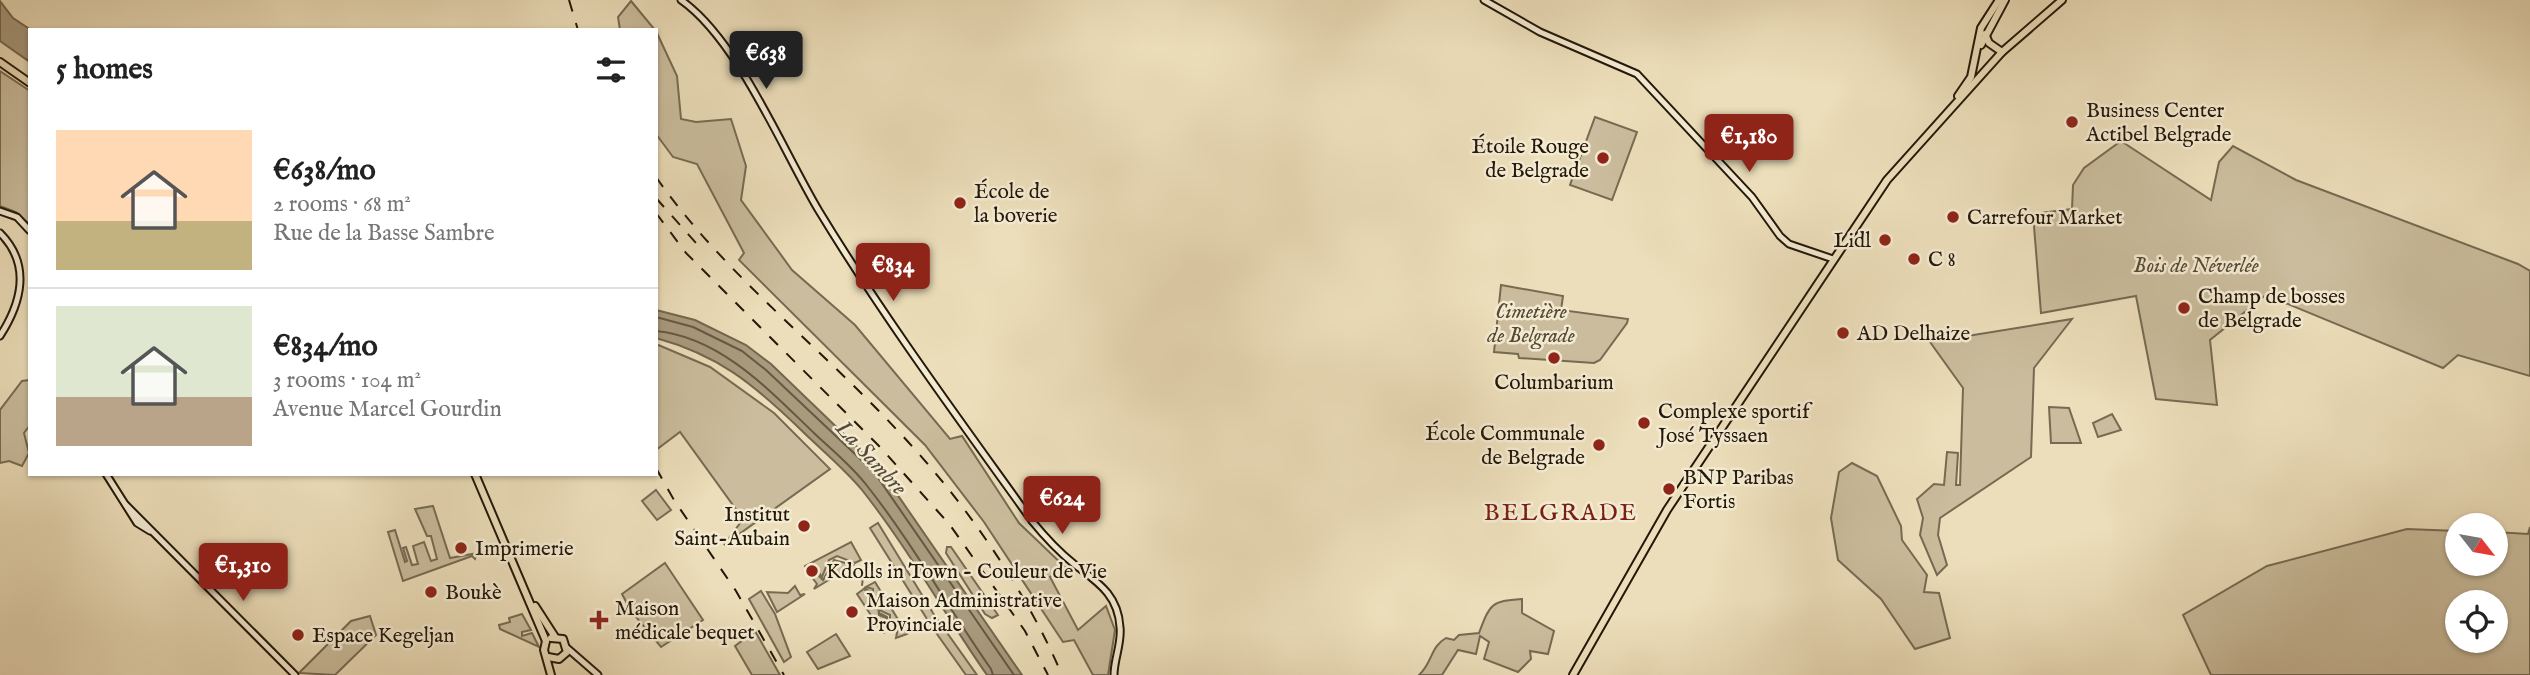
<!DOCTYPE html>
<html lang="en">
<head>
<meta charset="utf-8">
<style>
  :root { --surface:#fff; --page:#f2f2f2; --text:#222; --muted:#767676; --line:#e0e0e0; --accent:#8f2418 }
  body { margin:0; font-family:"IM FELL English",serif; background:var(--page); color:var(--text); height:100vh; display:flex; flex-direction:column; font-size:26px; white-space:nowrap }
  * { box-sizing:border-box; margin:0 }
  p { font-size:23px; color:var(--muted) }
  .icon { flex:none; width:38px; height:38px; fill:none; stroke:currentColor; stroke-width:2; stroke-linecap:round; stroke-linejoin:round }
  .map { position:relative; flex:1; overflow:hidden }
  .side { position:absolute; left:28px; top:28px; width:630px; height:448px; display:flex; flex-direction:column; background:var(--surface); border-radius:0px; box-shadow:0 2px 5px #0004 }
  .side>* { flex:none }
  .needle { width:46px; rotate:121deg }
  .tools { position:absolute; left:2445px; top:513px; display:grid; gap:14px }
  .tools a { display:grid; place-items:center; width:63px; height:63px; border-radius:50%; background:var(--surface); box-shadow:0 2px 5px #0004; font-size:35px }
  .price { position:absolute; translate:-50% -60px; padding:0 16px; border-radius:7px; background:var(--accent); color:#fff; font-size:23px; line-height:46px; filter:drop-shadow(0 2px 4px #0008) }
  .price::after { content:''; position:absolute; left:50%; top:42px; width:21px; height:16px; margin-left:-10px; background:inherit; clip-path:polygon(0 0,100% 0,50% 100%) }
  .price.current { background:#222; color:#fff }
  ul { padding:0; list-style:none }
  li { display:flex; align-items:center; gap:21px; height:175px; padding:0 28px }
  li+li { border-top:2px solid var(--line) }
  li span { display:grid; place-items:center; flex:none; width:196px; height:140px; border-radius:0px; color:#555 }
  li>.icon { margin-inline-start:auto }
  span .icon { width:84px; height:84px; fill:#fffc; stroke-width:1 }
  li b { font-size:30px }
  h2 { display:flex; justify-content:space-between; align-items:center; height:84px; padding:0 28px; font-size:30px }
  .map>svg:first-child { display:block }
</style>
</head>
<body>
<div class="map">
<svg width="2530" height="675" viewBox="0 0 2530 675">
  <rect width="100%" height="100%" fill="#ecdeba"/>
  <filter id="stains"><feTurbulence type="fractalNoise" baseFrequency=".00286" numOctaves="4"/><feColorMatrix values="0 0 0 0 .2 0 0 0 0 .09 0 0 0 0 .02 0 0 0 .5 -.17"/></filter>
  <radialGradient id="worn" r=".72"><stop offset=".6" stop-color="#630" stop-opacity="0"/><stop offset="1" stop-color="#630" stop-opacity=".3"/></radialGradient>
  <g fill="#cabc9c" stroke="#766a52" stroke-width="2" fill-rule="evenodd">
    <polygon points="631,1 655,30 620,30 618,17"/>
    <polygon points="656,31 677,76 681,119 696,122 731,119 746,166 741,200 792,270 855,325 950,439 962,436 1019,523 1066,568 1050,577 1078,630 1106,606 1115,630 1108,675 1093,675 1074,640 1063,642 984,522 925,445 739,260 744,253 697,164 673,157 656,134"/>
    <polygon points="0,71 30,91 30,225 16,212 0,206"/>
    <polygon points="1595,117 1637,132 1612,200 1570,185"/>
    <polygon points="2121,141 2211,200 2219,162 2233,146 2296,180 2518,264 2530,271 2530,376 2458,355 2443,368 2266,295 2210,340 2217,405 2156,399 2136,296 2041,313 2033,214 2072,209 2073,185 2084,168"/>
    <polygon points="1501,285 1563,296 1561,310 1628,319 1627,323 1600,360 1594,363 1519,358 1518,354 1494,352"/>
    <polygon points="2072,319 2034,368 2031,457 1940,518 1938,535 1947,565 1937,575 1920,535 1923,518 1917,499 1934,484 1944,485 1947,452 1958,453 1956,485 1960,485 1963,388 1930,342"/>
    <polygon points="656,344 710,367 774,413 830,469 724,545 743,519 680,432 656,450"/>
    <polygon points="30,380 30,425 24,433 29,453 22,466 9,461 0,463 0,410 22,381"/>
    <polygon points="2049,407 2069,408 2081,443 2051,443"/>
    <polygon points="2112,414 2121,430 2098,437 2093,423"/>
    <polygon points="1852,463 1877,476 1901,526 1902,540 1927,575 1924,592 1939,593 1950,638 1915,649 1881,599 1838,560 1831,518 1839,472"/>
    <polygon points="656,490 671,510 657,520 642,501"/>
    <polygon points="433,506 450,558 477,553 475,559 472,556 403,581 388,532 395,530 405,562 407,561 403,548 406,547 412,565 418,564 413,546 424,542 431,561 437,559 431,536 427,536 415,509"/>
    <polygon points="878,523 933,613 977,675 966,675 932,627 870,528"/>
    <path d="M 2530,527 L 2530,675 L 2211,675 L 2183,615 L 2267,566 L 2407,529 L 2457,531 L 2457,564 L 2496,564 L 2496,532 L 2528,534 ZM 2496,602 L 2496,640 L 2457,640 L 2457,602 Z"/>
    <polygon points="851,542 861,560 855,563 837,556 829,560 822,577 817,570 811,575 805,566"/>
    <polygon points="947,547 951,547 998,615 992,618 985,614 946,553"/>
    <polygon points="834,560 853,565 814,589 817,584 811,576 817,574 823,580"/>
    <polygon points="665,563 703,620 661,647 631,611 622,594"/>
    <polygon points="875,582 907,634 896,638 898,627 890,623 890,615 881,611 882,603 873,598 873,589 866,587"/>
    <polygon points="795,586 800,595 805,594 777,612 767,592 788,593"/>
    <polygon points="865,588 870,592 871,602 878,605 879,615 887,618 880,629 857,594"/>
    <polygon points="761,591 775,614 791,657 784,662 749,599"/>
    <path d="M 1522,599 L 1522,613 L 1554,631 L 1548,654 L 1530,651 L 1531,659 L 1518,672 L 1484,659 L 1489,642 L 1480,636 L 1476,654 L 1458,650 L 1442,675 L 1419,675 C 1433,662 1430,647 1446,638 L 1454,640 L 1459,635 L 1479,633 C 1490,604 1491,601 1522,599 Z"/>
    <polygon points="522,614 531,630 522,632 522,636 532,633 539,647 500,629 499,625 510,622 509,618"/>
    <polygon points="370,616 376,635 335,675 299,673 351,621"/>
    <polygon points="755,631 780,675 781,675 752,675 735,646"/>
    <polygon points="836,634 850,656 818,669 807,652"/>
  </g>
  <g fill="#a89a7d" stroke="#73664e" stroke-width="2">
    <polygon points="0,1 13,18 31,30 30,62 0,41"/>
    <path d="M 656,310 L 695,320 L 746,345 L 771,364 L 879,468 L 1022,675 L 987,675 C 945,615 908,548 862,490 C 843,467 819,448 798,427 C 752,383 718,355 656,338 Z"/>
  </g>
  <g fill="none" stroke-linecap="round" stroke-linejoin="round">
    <g stroke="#665842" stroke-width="2">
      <polyline points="656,317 693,327 742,351 766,370 874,472 1014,675"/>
      <path d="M 656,331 C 721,337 771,392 815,434 C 833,451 853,467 868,487 C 913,544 949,609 991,669 L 993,675"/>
    </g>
    <g stroke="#73664e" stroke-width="2">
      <polyline points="858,577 863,578 862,585"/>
      <polyline points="865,590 871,591 872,601 879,604 879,613 887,617 884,633"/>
    </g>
    <defs>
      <g id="secondary">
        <path d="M 681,0 C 738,40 782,149 819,211 C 884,318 959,419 1032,521 C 1045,537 1058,551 1074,564 C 1097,582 1118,594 1120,627 C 1122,643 1114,659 1114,675"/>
        <polyline points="1484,0 1540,32 1637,74 1752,197 1780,236 1789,244 1833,259"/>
        <polyline points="0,211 17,217 30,231"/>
        <path d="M 0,233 C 31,264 22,302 0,336"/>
        <polyline points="106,474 137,523 150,531"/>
        <polyline points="126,505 295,675"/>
        <polyline points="567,648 598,675"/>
      </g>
      <g id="primary">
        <polyline points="1985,34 1989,43 2002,52"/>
        <polyline points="1981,45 2005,0"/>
        <polyline points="0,62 30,83"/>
        <polyline points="1958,96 1971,77 1981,28 1999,0"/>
        <polyline points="475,474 546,641"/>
        <polyline points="535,606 555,637"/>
        <polyline points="546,641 544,650 551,675"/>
        <polyline points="548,657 559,659 567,652 563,639 551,638"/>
        <polyline points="1573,675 1667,510 1887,180 2002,52 2062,0"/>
      </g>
    </defs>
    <use href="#secondary" stroke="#231708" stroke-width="9"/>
    <use href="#primary" stroke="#231708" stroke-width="10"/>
    <use href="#secondary" stroke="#f3ead2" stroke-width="5"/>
    <use href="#primary" stroke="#ecdeba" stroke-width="6"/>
    <g stroke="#231708" stroke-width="2" stroke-dasharray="12 12" stroke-linecap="butt">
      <polyline points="569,0 578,30"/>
      <path d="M 656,177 C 723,273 818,345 897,430 C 962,498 1025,588 1062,675"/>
      <polyline points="656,198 696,243"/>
      <polyline points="656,213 686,253 880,447 950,525 1025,631 1048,675"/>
      <polyline points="656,240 656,267"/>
      <polyline points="656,468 674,500 736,591 784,675"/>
    </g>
  </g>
  <g fill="#8f2418" stroke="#f3ead2" stroke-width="2.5">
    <circle cx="2072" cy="122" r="7"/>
    <circle cx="1603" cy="158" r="7"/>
    <circle cx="960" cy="203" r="7"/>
    <circle cx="1953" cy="217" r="7"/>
    <circle cx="1885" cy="240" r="7"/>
    <circle cx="1914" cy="259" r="7"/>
    <circle cx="2184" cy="308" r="7"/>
    <circle cx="1843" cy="333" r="7"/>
    <circle cx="1554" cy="358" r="7"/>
    <circle cx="1644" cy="423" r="7"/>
    <circle cx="1599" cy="445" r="7"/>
    <circle cx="1669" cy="489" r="7"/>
    <circle cx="804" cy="526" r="7"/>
    <circle cx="461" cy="548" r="7"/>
    <circle cx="812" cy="571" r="7"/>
    <circle cx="431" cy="592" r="7"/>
    <circle cx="852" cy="612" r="7"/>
    <path d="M595.5 609.5h7v7h7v7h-7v7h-7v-7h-7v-7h7z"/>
    <circle cx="298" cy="635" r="7"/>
  </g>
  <g text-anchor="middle" stroke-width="5" stroke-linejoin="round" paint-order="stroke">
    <g font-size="21" fill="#231708" stroke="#f3ead2" text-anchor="start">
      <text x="2086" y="117">Business Center<tspan x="2086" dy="24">Actibel Belgrade</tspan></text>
      <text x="1589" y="153" text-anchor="end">Étoile Rouge<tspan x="1589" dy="24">de Belgrade</tspan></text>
      <text x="974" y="198">École de<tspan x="974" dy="24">la boverie</tspan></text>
      <text x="1967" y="224">Carrefour Market</text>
      <text x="1871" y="247" text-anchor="end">Lidl</text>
      <text x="1928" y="266">C 8</text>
      <text x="2198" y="303">Champ de bosses<tspan x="2198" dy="24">de Belgrade</tspan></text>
      <text x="1857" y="340">AD Delhaize</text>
      <text x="1554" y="389" text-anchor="middle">Columbarium</text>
      <text x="1658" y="418">Complexe sportif<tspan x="1658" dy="24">José Tyssaen</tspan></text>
      <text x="1585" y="440" text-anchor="end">École Communale<tspan x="1585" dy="24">de Belgrade</tspan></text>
      <text x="1683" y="484">BNP Paribas<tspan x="1683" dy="24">Fortis</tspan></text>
      <text x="790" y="521" text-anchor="end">Institut<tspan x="790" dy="24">Saint-Aubain</tspan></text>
      <text x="475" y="555">Imprimerie</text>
      <text x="826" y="578">Kdolls in Town - Couleur de Vie</text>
      <text x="445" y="599">Boukè</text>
      <text x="866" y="607">Maison Administrative<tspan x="866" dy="24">Provinciale</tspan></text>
      <text x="615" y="615">Maison<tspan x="615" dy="24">médicale bequet</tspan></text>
      <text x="312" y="642">Espace Kegeljan</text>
    </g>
    <g font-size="21" font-style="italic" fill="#554934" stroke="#f3ead2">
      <text x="2196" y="272">Bois de Néverlée</text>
      <text x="1531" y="318">Cimetière<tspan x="1531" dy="24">de Belgrade</tspan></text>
    </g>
    <g font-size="23" font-style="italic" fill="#584b37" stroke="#f3ead2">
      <text transform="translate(872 457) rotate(47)" y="8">La Sambre</text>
    </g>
    <g font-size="24" letter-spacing="2" fill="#7a1f14" stroke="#f3ead2">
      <text x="1561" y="520">BELGRADE</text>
    </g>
  </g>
  <rect width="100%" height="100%" filter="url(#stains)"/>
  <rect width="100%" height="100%" fill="url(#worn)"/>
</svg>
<div class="tools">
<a><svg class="needle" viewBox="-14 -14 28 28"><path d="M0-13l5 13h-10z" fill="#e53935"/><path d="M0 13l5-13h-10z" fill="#767676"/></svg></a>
<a><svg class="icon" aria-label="locate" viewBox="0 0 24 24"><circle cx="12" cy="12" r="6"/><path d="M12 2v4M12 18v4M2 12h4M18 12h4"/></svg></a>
</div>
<b class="price current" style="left:766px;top:91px">€638</b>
<b class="price" style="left:1749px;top:174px">€1,180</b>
<b class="price" style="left:893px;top:303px">€834</b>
<b class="price" style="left:1062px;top:536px">€624</b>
<b class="price" style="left:243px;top:603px">€1,310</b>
<section class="side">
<h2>5 homes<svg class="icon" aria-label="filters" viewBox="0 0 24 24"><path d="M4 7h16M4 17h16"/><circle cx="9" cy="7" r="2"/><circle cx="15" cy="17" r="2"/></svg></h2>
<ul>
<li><span style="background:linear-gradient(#ffd9b3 65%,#c2b280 0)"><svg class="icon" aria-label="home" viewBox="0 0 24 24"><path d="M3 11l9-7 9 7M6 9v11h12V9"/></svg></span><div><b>€638/mo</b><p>2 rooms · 68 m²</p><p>Rue de la Basse Sambre</p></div></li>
<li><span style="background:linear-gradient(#dfe7d0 65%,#b9a48a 0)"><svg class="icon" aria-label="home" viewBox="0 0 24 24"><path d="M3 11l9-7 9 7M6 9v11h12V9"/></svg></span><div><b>€834/mo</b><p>3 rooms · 104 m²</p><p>Avenue Marcel Gourdin</p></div></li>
</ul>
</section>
</div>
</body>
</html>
